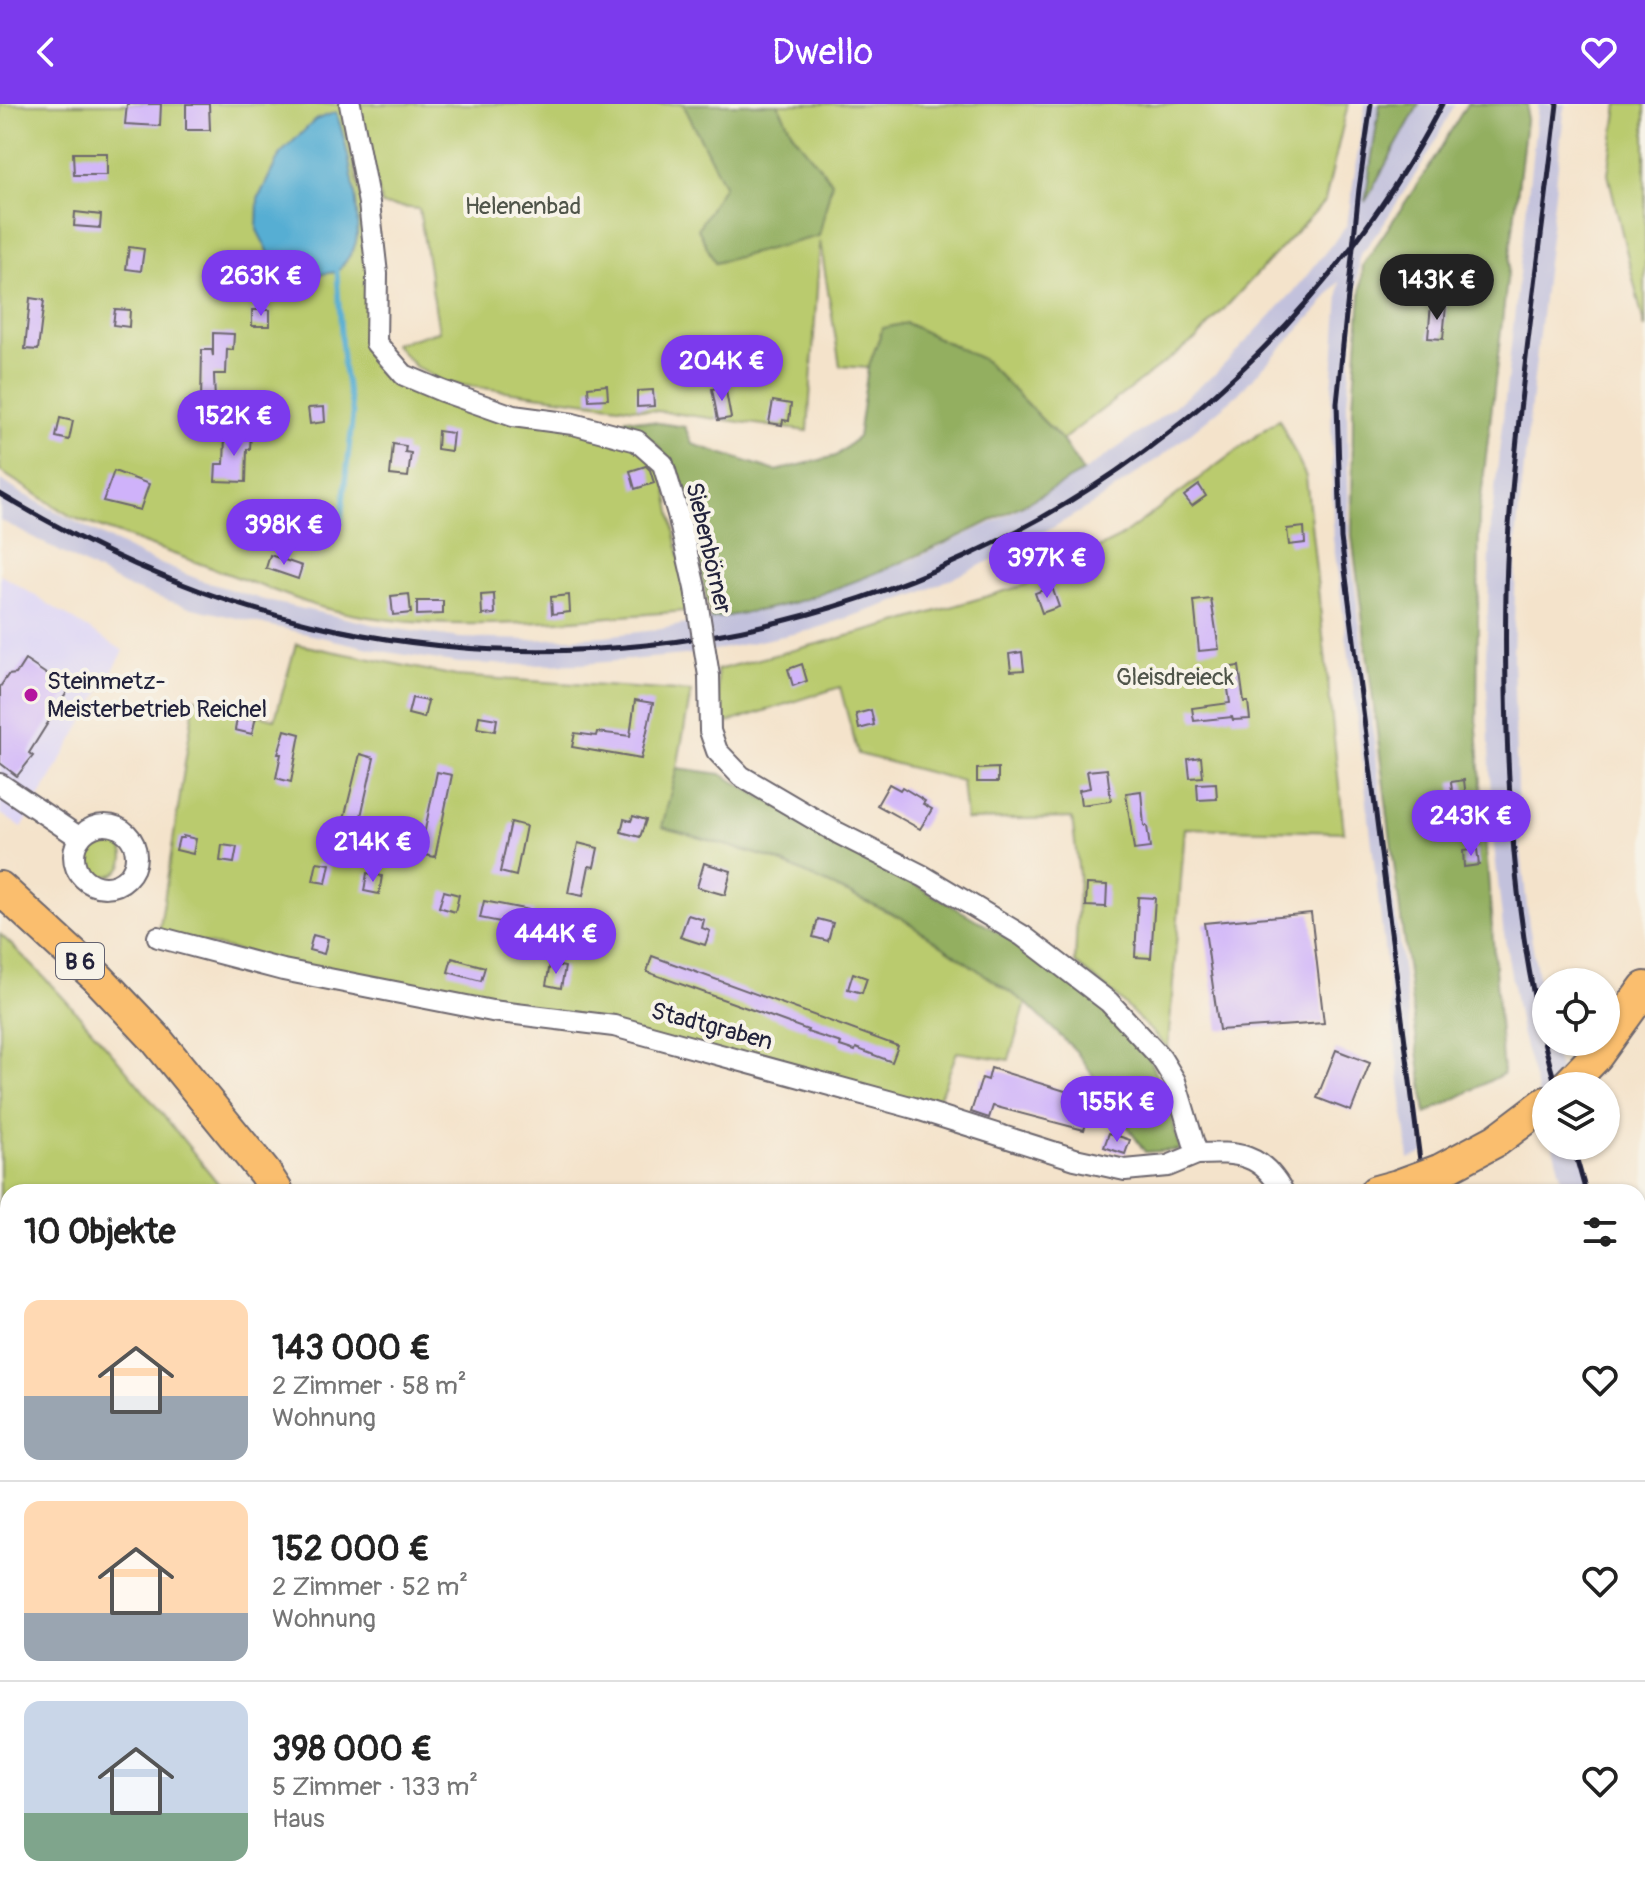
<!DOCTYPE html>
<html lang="de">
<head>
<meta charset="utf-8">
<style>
  :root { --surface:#fff; --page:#f2f2f2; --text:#222; --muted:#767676; --line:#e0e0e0; --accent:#7c3aed }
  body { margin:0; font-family:Pangolin,sans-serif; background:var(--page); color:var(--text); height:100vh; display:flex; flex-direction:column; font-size:30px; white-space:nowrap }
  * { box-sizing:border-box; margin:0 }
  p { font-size:26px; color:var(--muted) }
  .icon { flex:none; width:44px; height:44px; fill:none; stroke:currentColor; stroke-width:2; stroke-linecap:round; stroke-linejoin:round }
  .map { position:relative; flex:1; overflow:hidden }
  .details { position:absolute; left:0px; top:1080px; width:1646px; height:712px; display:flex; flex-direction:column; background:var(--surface); border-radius:24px 24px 0 0; box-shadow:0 2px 6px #0004 }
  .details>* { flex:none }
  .tools { position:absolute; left:1532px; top:864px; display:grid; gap:16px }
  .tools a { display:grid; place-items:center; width:88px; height:88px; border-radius:50%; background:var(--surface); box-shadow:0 2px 6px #0004; font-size:40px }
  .price { position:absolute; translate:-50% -68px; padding:0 18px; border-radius:28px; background:var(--accent); color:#fff; font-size:26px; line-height:52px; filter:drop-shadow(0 2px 4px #0008) }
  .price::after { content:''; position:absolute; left:50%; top:48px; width:24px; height:18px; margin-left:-12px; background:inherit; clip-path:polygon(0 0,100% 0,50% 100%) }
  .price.selected { background:#222; color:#fff }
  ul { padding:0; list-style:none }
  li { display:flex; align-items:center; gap:24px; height:200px; padding:0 24px }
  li+li { border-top:2px solid var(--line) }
  li span { display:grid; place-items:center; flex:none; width:224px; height:160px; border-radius:16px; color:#555 }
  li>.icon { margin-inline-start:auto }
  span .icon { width:96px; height:96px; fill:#fffc; stroke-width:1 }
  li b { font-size:34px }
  h2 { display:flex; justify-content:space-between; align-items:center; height:96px; padding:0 24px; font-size:34px }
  header { display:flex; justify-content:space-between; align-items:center; height:104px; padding:0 24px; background:var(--accent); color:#fff; font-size:36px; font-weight:600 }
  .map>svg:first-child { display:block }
</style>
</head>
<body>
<header><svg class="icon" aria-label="back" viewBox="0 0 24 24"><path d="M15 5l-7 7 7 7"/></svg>Dwello<svg class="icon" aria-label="heart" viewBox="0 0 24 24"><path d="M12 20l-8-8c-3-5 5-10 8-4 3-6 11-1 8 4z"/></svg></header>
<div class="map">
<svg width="1645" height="1792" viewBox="0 0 1645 1792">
  <rect width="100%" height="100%" fill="#f7f3e8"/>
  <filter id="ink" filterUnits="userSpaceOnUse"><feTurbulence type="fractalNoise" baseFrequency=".0125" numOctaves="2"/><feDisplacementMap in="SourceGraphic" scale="16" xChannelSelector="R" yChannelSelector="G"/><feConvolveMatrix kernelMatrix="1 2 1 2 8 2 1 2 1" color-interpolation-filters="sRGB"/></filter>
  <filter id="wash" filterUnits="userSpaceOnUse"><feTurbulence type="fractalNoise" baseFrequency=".006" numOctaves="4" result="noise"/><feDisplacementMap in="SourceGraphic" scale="32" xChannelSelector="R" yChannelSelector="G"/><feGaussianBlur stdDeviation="1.8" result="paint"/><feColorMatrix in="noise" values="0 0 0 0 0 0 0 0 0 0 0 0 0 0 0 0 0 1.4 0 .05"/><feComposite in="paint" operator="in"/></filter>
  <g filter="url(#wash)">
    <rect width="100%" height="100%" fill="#f4e3cb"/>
    <polygon fill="#ddd5f6" points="0,470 124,547 22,724 0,709"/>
    <g fill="#c2c1dc">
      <polygon points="1365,0 1380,0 1366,96 1419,0 1455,0 1428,51 1378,128 1360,151 1347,300 1349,434 1425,1048 1409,1055 1355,596 1333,435 1331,299 1340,177 1319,204 1237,291 1167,348 1098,397 1018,444 920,489 812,526 696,550 583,560 529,561 459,559 387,548 188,503 127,483 0,416 0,375 19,388 141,452 200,476 267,497 390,524 460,534 529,536 604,532 656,526 803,496 914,455 1002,414 1083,368 1153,319 1216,269 1296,185 1347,121"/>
      <polygon points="1538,0 1565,0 1517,424 1513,552 1518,719 1529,821 1546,919 1546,938 1551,938 1564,982 1546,982 1546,1018 1521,928 1503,824 1492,723 1486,552 1491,421"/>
      <polygon points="1553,1042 1581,1042 1594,1088 1565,1088"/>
      <polygon points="1638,1237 1645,1260 1645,1356 1638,1333"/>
      <polygon points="1638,1681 1645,1691 1645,1792 1524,1792 1532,1784 1638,1784"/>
    </g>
    <g fill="#bacb6e" stroke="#6e7654" stroke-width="2">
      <path d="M 0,0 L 342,0 L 364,107 L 372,241 L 405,278 L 637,337 L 662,360 L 684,478 L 685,507 C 566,516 433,534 316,502 L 72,413 L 0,367 Z"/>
      <polygon points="357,0 1348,0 1325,97 1197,234 1062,336 984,256 883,224 868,264 840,262 820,137 808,327 445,279 416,263 394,240 439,227 419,105 382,101"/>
      <polygon points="1618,0 1645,0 1645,225 1608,70"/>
      <polygon points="1279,315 1306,373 1344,728 1185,724 1168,944 1115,891 1075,859 1079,771 1072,714 966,716 962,677 858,650 840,583 720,621 717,566 890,521 1025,481 1119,434"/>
      <polygon points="296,540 456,572 691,588 677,664 663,723 774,755 902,814 1026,899 1009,956 957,948 935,1005 159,829 195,594 275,615"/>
      <circle cx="105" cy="753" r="19"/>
      <path d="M 0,830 C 84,908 153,999 225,1088 L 8,1088 L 8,1784 L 159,1784 L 156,1792 L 0,1792 Z"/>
      <polygon points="1432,1784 1532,1784 1524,1792 1433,1792"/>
    </g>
    <g fill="#93af61" stroke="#5a684e" stroke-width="2">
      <polygon points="683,0 778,0 793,30 832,78 819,132 715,159 698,125 724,81"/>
      <polygon points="1380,0 1419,0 1365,98"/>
      <polygon points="1467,0 1528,0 1479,411 1477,625 1503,970 1426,1010 1352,432 1353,301 1363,161 1431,60"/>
      <path d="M 906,219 L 984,256 L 1062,336 L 1083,368 C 993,419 904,462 806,495 C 776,505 742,509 711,515 L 679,369 L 656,339 L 623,323 L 626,314 L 685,323 L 692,340 L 776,367 L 836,352 L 858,333 L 868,264 L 883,224 Z"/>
      <polygon points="677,664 721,670 1033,848 1093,895 1149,955 1167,995 1180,1046 1145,1048 1076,947 1026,899 902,814 774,755 662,723"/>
      <polygon points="1381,1784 1432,1784 1433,1792 1382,1792"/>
    </g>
    <path fill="#57aed3" stroke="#3c6887" stroke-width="2" d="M 336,8 C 346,37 364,113 355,141 C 352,151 344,159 337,168 L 304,172 L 275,161 L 257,126 L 258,95 L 280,50 L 315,16 Z"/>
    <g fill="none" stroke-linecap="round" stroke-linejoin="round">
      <polyline stroke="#57aed3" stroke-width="5" points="337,168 343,261 353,310 341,419"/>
    </g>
    <g id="blocks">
      <g fill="#cfb2fa">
        <polygon points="127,0 161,0 160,22 125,20"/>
        <polygon points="186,0 209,0 210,26 186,26"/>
        <polygon points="73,49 107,49 107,71 74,71"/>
        <polygon points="75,108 101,111 100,124 74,122"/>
        <polygon points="129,143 144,145 141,167 126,165"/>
        <polygon points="30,194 44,196 38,246 25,245"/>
        <polygon points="1431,200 1446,201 1443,235 1428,234"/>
        <polygon points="115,205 130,206 129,223 113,221"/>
        <rect x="252" y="206" width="18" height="16"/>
        <polygon points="213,229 234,230 233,246 227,245 226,270 214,270 215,298 201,298 202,246 212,246 213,252"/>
        <polygon points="734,244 737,261 722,264 719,247"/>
        <polygon points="607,281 608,295 589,296 588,283"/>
        <polygon points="725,282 731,314 718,316 712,285"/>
        <polygon points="653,286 654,302 637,303 637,287"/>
        <polygon points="773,297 791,300 789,317 783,316 782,321 769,319"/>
        <polygon points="324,303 325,318 310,320 308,304"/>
        <polygon points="60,314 73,317 69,336 56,333"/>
        <polygon points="438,327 453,329 451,347 437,345"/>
        <polygon points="230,328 251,329 250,345 247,345 246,378 215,377 216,360 224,360 225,331 230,331"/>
        <polygon points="393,340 406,342 405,348 411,349 408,373 390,371"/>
        <polygon points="646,362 650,366 654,379 635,385 630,367"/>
        <polygon points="114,367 149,380 140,406 103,397"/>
        <polygon points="1199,381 1206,392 1192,402 1184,392"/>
        <polygon points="1304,423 1305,439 1289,441 1287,425"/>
        <polygon points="270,451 302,462 298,475 266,464"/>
        <polygon points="1052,483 1059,503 1042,509 1035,489"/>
        <polygon points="409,490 411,509 393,511 391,492"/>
        <polygon points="494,490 495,510 482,511 481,491"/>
        <polygon points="569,491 570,508 552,510 551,493"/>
        <polygon points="1211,495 1219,545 1199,547 1194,497"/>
        <polygon points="417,497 443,497 443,510 417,511"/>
        <polygon points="1022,548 1024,566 1011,567 1009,550"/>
        <polygon points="25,556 69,585 29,649 33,652 17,672 0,659 0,583 8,571 16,570"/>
        <polygon points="802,560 807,577 793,582 788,565"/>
        <polygon points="1239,562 1244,598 1248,598 1250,615 1233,616 1232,613 1194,617 1192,604 1230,599 1225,564"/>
        <polygon points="412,594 428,597 424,614 408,610"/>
        <polygon points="635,596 653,599 641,655 572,643 575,629 596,632 597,628 630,632"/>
        <polygon points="871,606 874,621 859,625 856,610"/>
        <polygon points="238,609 256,613 252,630 235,626"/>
        <polygon points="479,612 497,615 495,627 477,624"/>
        <polygon points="285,626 300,630 291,678 276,674 281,650 278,650"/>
        <polygon points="360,650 374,654 356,735 340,731"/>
        <polygon points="1201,653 1203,673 1190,674 1188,655"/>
        <polygon points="998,664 998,678 977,678 977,665"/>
        <polygon points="1107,665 1111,697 1081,701 1079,686 1090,684 1087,667"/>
        <polygon points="437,668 452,671 435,753 420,750"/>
        <polygon points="1464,676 1466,694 1453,696 1451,678"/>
        <polygon points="1216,679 1217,695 1198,696 1197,680"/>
        <polygon points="889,680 900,686 902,683 925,697 923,700 932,705 920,725 877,701"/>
        <polygon points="1141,687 1144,722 1147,722 1150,744 1134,746 1126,689"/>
        <polygon points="633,712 646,716 640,733 621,728 624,715 631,717"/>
        <polygon points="511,718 526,722 516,772 500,768"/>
        <polygon points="183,732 196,735 193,750 176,746 179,734 183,734"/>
        <polygon points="578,739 598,744 594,763 589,762 583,792 568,789"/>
        <polygon points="222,741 237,743 234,759 220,757"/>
        <polygon points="1477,745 1479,761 1464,763 1463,747"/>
        <polygon points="317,758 330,760 326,779 313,777"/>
        <polygon points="704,759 731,767 725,791 697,783"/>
        <polygon points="367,769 382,772 379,790 364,787"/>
        <polygon points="1087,780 1107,781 1106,803 1086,802"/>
        <polygon points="444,787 459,791 455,808 439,803"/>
        <polygon points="1138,793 1155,794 1151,854 1135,853"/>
        <polygon points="484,797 534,807 530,824 480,814"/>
        <polygon points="1311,809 1324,919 1219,926 1204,819"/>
        <polygon points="688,811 704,816 702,824 710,827 705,841 680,833"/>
        <polygon points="818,815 833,819 828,837 813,833"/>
        <polygon points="313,831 328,835 324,850 309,846"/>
        <polygon points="652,852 898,942 892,958 856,944 855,947 840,942 841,939 807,928 808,926 647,868"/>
        <polygon points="452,854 485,863 481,877 448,868"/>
        <polygon points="550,860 565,863 561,884 546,881"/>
        <polygon points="853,869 867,874 862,889 848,885"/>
        <polygon points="1336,946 1370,959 1351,1007 1317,994"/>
        <polygon points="991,964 1094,996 1084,1026 993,1002 989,1014 971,1008 982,974 988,976"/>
        <polygon points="1109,1029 1130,1036 1125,1050 1104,1043"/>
      </g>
    </g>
  </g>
  <g filter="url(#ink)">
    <use href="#blocks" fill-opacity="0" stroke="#6c666d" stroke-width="2"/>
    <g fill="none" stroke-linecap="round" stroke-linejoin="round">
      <defs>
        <g id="minor">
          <polyline points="350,0 369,99 377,170 376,239 404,271 442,287 513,312 573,320 637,337 663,360 678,410 695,484"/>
          <path d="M 709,572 L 710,627 L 717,647 L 741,672 L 838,729 L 923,772 L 1023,832 L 1109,898 L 1161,954 L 1175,977 L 1197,1050 C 1238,1048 1262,1049 1283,1088"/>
          <polyline points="0,680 80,734"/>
          <circle cx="105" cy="752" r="31"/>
          <polyline points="158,833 283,866 492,907 614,922 914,1004 1075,1055 1125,1066 1168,1062 1197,1050"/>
          <polyline points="1371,1784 1372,1792"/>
        </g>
        <g id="primary">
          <polyline points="0,784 98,874 155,934 264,1068 277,1088"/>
          <polyline points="1567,982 1596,952 1645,884"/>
          <polyline points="1439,1067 1497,1036 1546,999"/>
          <polyline points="1376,1088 1398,1082"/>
          <polyline points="652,1784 656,1792"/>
        </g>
      </defs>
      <use href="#minor" stroke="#6c666d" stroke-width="24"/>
      <use href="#primary" stroke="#6c666d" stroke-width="36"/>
      <use href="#minor" stroke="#fff" stroke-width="20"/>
      <use href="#primary" stroke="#fabe6e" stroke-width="32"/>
      <g stroke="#22223b" stroke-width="5">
        <polyline points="1371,0 1359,85 1337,299 1341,434 1424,1088"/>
        <path d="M 0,390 C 97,448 199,494 310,520 C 759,626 1229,409 1442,0"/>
        <path d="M 1556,982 C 1522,867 1511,748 1507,628 C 1505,560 1504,491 1509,422 C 1520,282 1541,140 1557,0"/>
        <polyline points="1573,1042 1586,1088"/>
        <polyline points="1638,1264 1645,1288"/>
        <polyline points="1638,1300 1645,1323"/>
        <polyline points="1638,1692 1645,1702"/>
      </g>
      <defs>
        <polyline id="minor-bridge" points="695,484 709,572"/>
        <polyline id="primary-bridge" points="1398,1082 1439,1067"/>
      </defs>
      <use href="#minor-bridge" stroke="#6c666d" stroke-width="24" stroke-linecap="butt"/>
      <use href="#primary-bridge" stroke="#6c666d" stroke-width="36" stroke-linecap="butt"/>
      <use href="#minor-bridge" stroke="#fff" stroke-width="20"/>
      <use href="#primary-bridge" stroke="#fabe6e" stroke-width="32"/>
    </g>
  </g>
  <circle fill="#b5179e" stroke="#f7f3e8" stroke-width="3" cx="31" cy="591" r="8"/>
  <g text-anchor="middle" stroke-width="8" stroke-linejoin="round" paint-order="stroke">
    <rect fill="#f7f3e8" stroke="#62616f" stroke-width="2" x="56" y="839" width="48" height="36" rx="6"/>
    <g font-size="22" font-weight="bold" fill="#22223b">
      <text x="80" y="865">B 6</text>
    </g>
    <g font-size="24" fill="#50554a" stroke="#f7f3e8">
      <text x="523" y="110">Helenenbad</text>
      <text x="1175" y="581">Gleisdreieck</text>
    </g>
    <g font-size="24" fill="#22223b" stroke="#f7f3e8">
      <text transform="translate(709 444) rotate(77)" y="8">Siebenbörner</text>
      <text transform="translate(712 922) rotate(15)" y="8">Stadtgraben</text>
    </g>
    <g font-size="24" fill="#22223b" stroke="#f7f3e8" text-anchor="start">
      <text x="47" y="585">Steinmetz-<tspan x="47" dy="28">Meisterbetrieb Reichel</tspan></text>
    </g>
  </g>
</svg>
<div class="tools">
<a><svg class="icon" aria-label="locate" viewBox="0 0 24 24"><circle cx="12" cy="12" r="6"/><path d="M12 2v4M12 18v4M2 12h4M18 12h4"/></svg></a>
<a><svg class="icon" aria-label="layers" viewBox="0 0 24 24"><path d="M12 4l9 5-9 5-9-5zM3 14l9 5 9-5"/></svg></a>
</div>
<b class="price" style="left:261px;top:214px">263K €</b>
<b class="price selected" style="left:1437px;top:218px">143K €</b>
<b class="price" style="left:722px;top:299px">204K €</b>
<b class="price" style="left:234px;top:354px">152K €</b>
<b class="price" style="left:284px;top:463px">398K €</b>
<b class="price" style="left:1047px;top:496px">397K €</b>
<b class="price" style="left:1471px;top:754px">243K €</b>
<b class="price" style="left:373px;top:780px">214K €</b>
<b class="price" style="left:556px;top:872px">444K €</b>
<b class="price" style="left:1117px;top:1040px">155K €</b>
<section class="details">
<h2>10 Objekte<svg class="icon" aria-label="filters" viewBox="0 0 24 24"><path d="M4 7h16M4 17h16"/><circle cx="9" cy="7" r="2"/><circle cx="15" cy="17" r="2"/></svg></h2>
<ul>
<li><span style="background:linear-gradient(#ffd9b3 60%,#9aa5b1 0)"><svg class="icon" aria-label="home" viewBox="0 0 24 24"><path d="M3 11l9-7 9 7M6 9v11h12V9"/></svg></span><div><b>143 000 €</b><p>2 Zimmer · 58 m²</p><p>Wohnung</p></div><svg class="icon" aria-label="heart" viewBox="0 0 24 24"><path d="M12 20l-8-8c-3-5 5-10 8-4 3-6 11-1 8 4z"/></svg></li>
<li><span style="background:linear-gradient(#ffd9b3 70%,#9aa5b1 0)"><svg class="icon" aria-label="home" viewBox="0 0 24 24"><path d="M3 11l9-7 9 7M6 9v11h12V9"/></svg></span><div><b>152 000 €</b><p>2 Zimmer · 52 m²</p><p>Wohnung</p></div><svg class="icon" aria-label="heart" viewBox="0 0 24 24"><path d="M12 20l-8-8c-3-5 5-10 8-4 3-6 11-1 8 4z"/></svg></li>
<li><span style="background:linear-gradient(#c9d6e8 70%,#7fa58c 0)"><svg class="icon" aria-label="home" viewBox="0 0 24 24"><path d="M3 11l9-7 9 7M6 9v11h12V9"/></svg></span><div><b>398 000 €</b><p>5 Zimmer · 133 m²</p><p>Haus</p></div><svg class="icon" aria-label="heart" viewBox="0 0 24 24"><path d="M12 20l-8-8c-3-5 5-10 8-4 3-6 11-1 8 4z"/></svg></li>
</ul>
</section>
</div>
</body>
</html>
